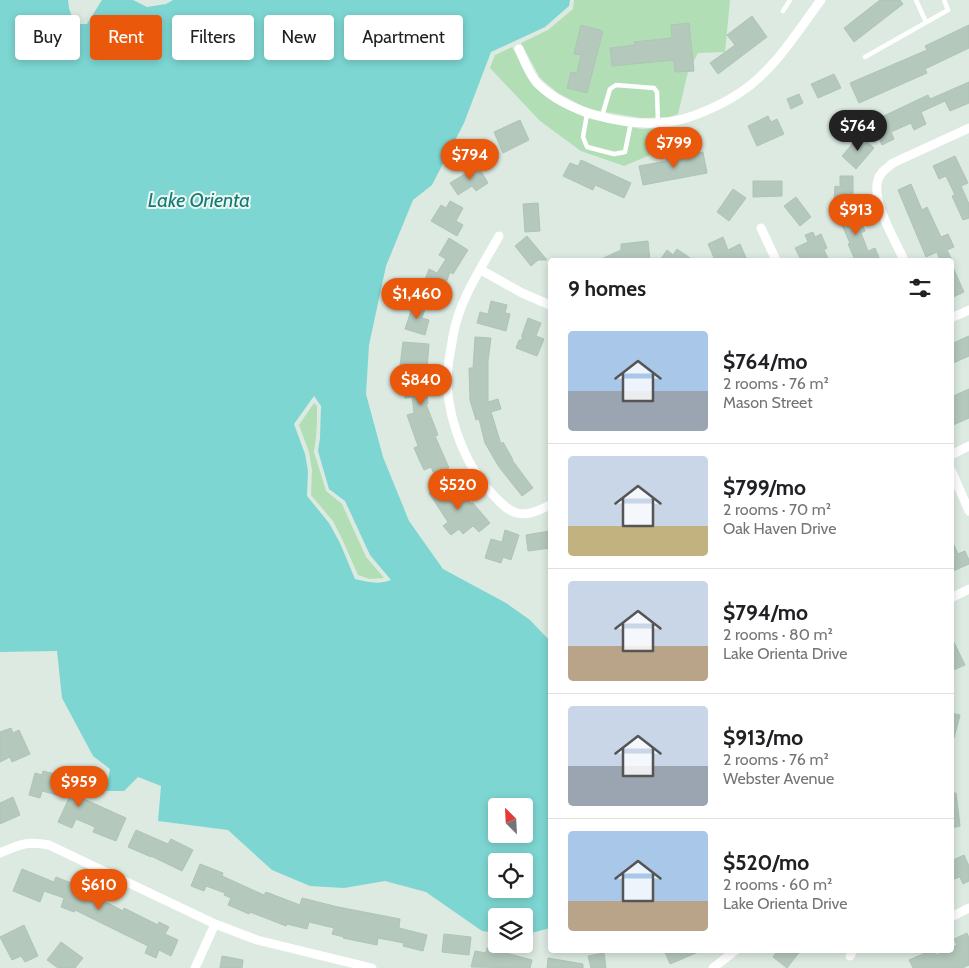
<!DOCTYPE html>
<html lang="en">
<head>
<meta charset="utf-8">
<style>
  :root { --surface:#fff; --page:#f6f6f6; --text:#202124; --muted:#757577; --line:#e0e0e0; --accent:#ea580c }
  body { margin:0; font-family:Cabin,sans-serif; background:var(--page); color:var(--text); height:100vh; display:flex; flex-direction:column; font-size:19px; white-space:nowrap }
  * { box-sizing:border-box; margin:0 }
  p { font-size:16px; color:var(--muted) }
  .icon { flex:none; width:28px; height:28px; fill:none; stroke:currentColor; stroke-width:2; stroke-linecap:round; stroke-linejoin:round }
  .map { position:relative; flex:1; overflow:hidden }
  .side { position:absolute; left:548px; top:258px; width:406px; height:695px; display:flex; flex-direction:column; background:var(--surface); border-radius:5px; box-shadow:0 2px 8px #0003 }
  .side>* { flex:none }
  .hud { position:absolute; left:15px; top:15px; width:458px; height:45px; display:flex; gap:10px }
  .needle { width:32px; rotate:336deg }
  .tools { position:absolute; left:488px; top:798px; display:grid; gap:10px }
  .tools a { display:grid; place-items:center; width:45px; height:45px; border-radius:5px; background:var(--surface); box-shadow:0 2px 8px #0003; font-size:25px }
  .price { position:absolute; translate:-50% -42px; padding:0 11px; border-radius:18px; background:var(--accent); color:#fff; font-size:16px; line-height:32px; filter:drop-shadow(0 1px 2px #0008) }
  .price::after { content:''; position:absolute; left:50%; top:30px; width:15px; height:11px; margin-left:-8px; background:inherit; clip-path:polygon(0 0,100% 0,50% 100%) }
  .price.selected { background:#222; color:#fff }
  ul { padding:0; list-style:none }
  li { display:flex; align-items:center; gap:15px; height:125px; padding:0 20px }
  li+li { border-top:1px solid var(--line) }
  li span { display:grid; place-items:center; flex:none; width:140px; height:100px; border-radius:5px; color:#555 }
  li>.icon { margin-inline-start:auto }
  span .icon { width:60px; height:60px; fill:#fffc; stroke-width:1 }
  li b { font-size:21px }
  h2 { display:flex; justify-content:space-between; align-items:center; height:60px; padding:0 20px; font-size:21px }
  .tag { padding:0 18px; border-radius:5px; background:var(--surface); box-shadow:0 2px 8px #0003; font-size:18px; line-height:45px }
  .tag.selected { background:var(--accent); color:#fff }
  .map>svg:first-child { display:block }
</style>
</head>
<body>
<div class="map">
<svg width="969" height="968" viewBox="0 0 969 968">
  <rect width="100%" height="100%" fill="#dceae1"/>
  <g fill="#b2deb5">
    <polygon points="574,0 730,0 725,52 698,53 688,72 678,114 669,117 641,118 588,109 558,93 540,78 521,43 548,30 573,9"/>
    <polygon points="512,47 534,86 554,102 586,118 641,129 674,127 667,148 624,166 581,151 540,121 490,68 495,55"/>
    <polygon points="314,403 317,406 317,422 316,437 314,452 326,491 342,504 366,557 384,578 370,579 358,575 343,541 333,521 311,495 312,470 309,452 299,425"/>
  </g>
  <path fill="#7dd6d2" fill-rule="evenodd" d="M 0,0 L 68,0 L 69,8 L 74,24 L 87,24 L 102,0 L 133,0 L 147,7 L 166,4 L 173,0 L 570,0 L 569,6 L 545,27 L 491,52 L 464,123 L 432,185 L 413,200 L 386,266 L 369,345 L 366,394 L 383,457 L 409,521 L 443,569 L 506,603 L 530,620 L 550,641 L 550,928 L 524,935 L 524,916 L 496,916 L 496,933 L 482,931 L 426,892 L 385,881 L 344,888 L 310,886 L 272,870 L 228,830 L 158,821 L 161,786 L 138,777 L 124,791 L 106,791 L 110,769 L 93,756 L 62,698 L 57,651 L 0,652 ZM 314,396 L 321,406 L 320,438 L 318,451 L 329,489 L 345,501 L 370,555 L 391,580 C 379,585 367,582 355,579 L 340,543 L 329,523 L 307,496 L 308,471 L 305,454 L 294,424 ZM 496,806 L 524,806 L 524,834 L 496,834 ZM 496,861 L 524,861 L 524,889 L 496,889 Z"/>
  <g fill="#b4c8bc" stroke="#aec4b7">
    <polygon points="880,0 900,0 903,4 854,42 844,28"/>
    <polygon points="752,16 767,37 718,74 710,63 735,45 727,35"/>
    <polygon points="689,23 694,71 675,72 674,60 612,66 610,48 635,45 634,42 672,38 671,25"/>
    <polygon points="581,25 603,31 587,93 567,88 571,72 577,73 581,55 574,54"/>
    <polygon points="969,25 969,48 925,69 927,73 859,103 850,83 927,50 925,46"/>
    <polygon points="834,74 841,88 818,98 811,84"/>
    <polygon points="969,82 969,103 950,111 945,101 921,112 926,124 914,130 911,123 891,132 894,139 882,145 871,122 928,95 930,99"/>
    <polygon points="799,94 803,103 791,109 787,99"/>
    <polygon points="768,116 771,122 777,119 784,134 757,146 748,126"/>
    <polygon points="520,120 529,140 503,153 494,132"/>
    <polygon points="860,135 874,148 856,169 842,156"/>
    <polygon points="703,152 707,173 643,185 639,166 667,161 666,158"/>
    <polygon points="955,156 968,183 961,186 969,204 969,218 963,220 952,196 955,195 946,176 939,179 933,166"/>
    <polygon points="581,160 631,183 624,198 595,185 593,190 563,176 570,163 578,166"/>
    <polygon points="478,166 488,183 476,191 472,186 458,195 450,183"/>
    <polygon points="840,176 853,176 853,201 834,201 835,186 840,187"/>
    <polygon points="753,181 782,181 782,196 753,197"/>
    <polygon points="911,184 922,210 927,207 941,237 948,234 954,247 947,250 952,260 940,260 937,252 926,257 898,190"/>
    <polygon points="733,189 746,198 729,221 717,212"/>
    <polygon points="796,197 811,217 800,226 784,206"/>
    <polygon points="450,201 463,208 456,221 463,225 457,236 431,221 441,205 446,208"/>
    <polygon points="538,203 540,231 525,232 523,204"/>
    <polygon points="854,206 865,231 861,233 868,251 875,248 880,260 855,260 848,244 850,243 837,214"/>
    <polygon points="813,232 815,237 821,234 827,248 824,250 829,260 801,260 795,248 808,242 805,235"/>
    <polygon points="527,236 547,260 538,260 531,266 515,246"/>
    <polygon points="723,237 728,250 740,244 747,260 715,260 708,244"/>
    <polygon points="449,238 468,250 453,274 450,272 438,304 424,299 428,290 422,288 429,269 437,273 446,259 439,255"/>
    <polygon points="648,241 650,260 599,260 621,250 621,244"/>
    <polygon points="677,249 693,260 660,260 667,250 673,255"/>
    <polygon points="951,263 964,292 951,298"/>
    <polygon points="491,301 507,305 505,313 510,314 506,331 477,323 480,312 488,314"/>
    <polygon points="414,302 426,306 422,318 429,320 425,335 405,329"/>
    <polygon points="528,318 541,323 536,336 544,339 537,356 516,348 519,340 522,340 522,335"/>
    <polygon points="969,336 969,356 951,364 951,344"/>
    <polygon points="475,337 491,338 488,361 488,402 498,399 501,409 491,412 501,444 503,442 513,460 512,460 533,488 522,496 499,467 485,443 479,419 476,420 470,400 469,368 473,368"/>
    <polygon points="403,342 429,344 427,369 424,368 428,404 426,404 438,435 435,436 449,468 434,474 431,467 424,470 414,448 418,446 407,415 414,413 412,397 405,398 400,366"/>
    <polygon points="969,389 969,418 951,426 951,397"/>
    <polygon points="442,484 449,495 460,487 471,504 472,502 490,523 479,532 473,526 463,534 459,529 451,535 443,526 448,522 429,493"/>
    <polygon points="505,530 519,535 511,560 503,557 501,563 485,558 491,539 502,542"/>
    <polygon points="550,531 550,548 528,551 526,535"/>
    <polygon points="951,538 958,554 965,551 969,560 969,564 951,572"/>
    <polygon points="951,636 965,665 951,671"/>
    <polygon points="951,713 960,715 954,738 951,738"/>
    <polygon points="11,728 13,733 19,730 30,754 12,762 10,757 0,762 0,732"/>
    <polygon points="43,771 59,775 57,781 64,782 62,789 126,818 116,841 93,832 95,827 76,819 72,828 58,822 69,798 42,791 40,798 29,795 35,773 42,775"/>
    <polygon points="951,793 956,793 960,826 951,828"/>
    <polygon points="13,797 20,815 0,824 0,803"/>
    <polygon points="136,830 168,844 171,839 193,850 182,871 151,856 151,857 128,847"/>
    <polygon points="964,855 969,866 969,881 963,884 960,877 951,880 951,861"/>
    <polygon points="200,864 223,873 222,876 264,895 266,892 300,905 302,898 338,907 400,919 399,928 427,935 423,951 403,946 404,943 378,938 377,945 343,938 344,937 332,934 334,928 309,922 307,929 287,924 286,926 250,912 249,914 228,905 231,898 224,895 225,893 206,886 204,891 191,886"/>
    <polygon points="22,869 54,882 56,877 84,888 83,890 123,911 124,908 158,925 159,922 169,927 165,934 178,940 171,956 159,950 156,958 145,953 148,946 75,910 74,912 61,907 64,898 44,891 40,902 13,891"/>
    <polygon points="24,925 38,956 25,962 21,956 12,960 0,937"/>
    <polygon points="967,933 969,938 969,965 962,968 913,968 909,960 932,950 934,950 936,955 947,950 951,950 951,948 957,945 954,939"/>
    <polygon points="444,934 471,937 469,955 442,952"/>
    <polygon points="61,942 83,958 75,968 58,968 47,960"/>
    <polygon points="487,948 532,960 530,968 471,967 475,951 486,953"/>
    <polygon points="664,950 703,950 670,964"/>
    <polygon points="778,950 801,950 787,968 773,957"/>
    <polygon points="604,953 606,968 591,968 588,956"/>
    <polygon points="222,956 243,960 242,968 220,968"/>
    <polygon points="548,958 583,964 583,968 547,968"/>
  </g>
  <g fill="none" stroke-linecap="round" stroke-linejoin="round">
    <g stroke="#fff" stroke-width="4.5">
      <polyline points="916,0 926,22"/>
      <polyline points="783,11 790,0"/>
      <polyline points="865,57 948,10 944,0"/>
      <polyline points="587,114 583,137 587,147 614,154 625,152 631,122"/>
      <polyline points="602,116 610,89 616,85 654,88 657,92 658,123"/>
    </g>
    <g stroke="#fff" stroke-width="9">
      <path d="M 519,49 C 524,60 529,74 537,83 C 568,114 626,127 668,122 C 689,120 721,105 738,94 C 774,71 796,33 821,0"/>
      <polyline points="761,228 776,260"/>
      <path d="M 499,236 C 482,267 459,300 453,336 C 451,350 446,371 447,385 C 450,425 467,470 496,498 C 502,504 508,511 517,513 C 529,516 539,510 550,505"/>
      <path d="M 904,260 C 895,240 871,201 878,180 C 880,172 887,168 893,163 L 969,128"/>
      <polyline points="481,270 522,293 550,305"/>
      <polyline points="951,318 969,310"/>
      <polyline points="951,455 969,446"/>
      <polyline points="951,470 969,511"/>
      <polyline points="951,598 969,589"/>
      <path d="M 0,853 C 21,844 27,841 49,845 L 215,924 L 257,940 L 372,968"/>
      <polyline points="951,917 969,908"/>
      <polyline points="850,956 853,950"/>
      <polyline points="195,968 215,924"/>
      <polyline points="713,968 736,950"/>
    </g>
  </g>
  <g text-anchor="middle" stroke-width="4" stroke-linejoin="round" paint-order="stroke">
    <g font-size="20" font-style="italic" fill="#127b78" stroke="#edf7f0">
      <text x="199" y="207">Lake Orienta</text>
    </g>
  </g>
</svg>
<div class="tools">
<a><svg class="needle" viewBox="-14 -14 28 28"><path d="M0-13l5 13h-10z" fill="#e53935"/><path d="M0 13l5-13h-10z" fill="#757577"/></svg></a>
<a><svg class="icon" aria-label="locate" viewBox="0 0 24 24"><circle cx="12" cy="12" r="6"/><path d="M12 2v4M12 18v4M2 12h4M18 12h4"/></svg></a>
<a><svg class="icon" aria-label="layers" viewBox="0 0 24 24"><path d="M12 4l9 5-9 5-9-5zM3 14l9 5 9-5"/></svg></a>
</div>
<b class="price selected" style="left:858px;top:152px">$764</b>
<b class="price" style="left:674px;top:169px">$799</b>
<b class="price" style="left:470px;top:181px">$794</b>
<b class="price" style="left:856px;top:236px">$913</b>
<b class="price" style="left:417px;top:320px">$1,460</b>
<b class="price" style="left:421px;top:406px">$840</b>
<b class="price" style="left:458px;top:511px">$520</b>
<b class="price" style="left:79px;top:808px">$959</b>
<b class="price" style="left:99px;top:911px">$610</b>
<div class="hud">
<a class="tag">Buy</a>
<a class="tag selected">Rent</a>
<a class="tag">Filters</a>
<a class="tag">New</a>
<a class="tag">Apartment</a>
</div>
<section class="side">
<h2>9 homes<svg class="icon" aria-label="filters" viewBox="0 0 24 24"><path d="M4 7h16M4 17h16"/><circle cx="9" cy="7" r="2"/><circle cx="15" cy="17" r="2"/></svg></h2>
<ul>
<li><span style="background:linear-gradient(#a9c7e8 60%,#9aa5b1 0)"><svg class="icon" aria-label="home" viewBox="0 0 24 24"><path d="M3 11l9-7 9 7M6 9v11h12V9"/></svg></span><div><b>$764/mo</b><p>2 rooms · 76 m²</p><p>Mason Street</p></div></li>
<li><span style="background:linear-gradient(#c9d6e8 70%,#c2b280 0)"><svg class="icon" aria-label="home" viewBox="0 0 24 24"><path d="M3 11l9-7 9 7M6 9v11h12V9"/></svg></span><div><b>$799/mo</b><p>2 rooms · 70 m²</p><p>Oak Haven Drive</p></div></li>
<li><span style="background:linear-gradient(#c9d6e8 65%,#b9a48a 0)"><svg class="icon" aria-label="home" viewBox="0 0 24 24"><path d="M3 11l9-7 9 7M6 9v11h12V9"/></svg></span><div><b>$794/mo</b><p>2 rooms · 80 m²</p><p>Lake Orienta Drive</p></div></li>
<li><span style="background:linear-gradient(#c9d6e8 60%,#9aa5b1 0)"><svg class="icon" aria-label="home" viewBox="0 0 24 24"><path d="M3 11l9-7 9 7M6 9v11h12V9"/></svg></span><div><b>$913/mo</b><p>2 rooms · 76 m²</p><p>Webster Avenue</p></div></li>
<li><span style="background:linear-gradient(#a9c7e8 70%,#b9a48a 0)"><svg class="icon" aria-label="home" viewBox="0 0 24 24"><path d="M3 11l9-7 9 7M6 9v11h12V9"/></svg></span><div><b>$520/mo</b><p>2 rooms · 60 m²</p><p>Lake Orienta Drive</p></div></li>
</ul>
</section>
</div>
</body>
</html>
